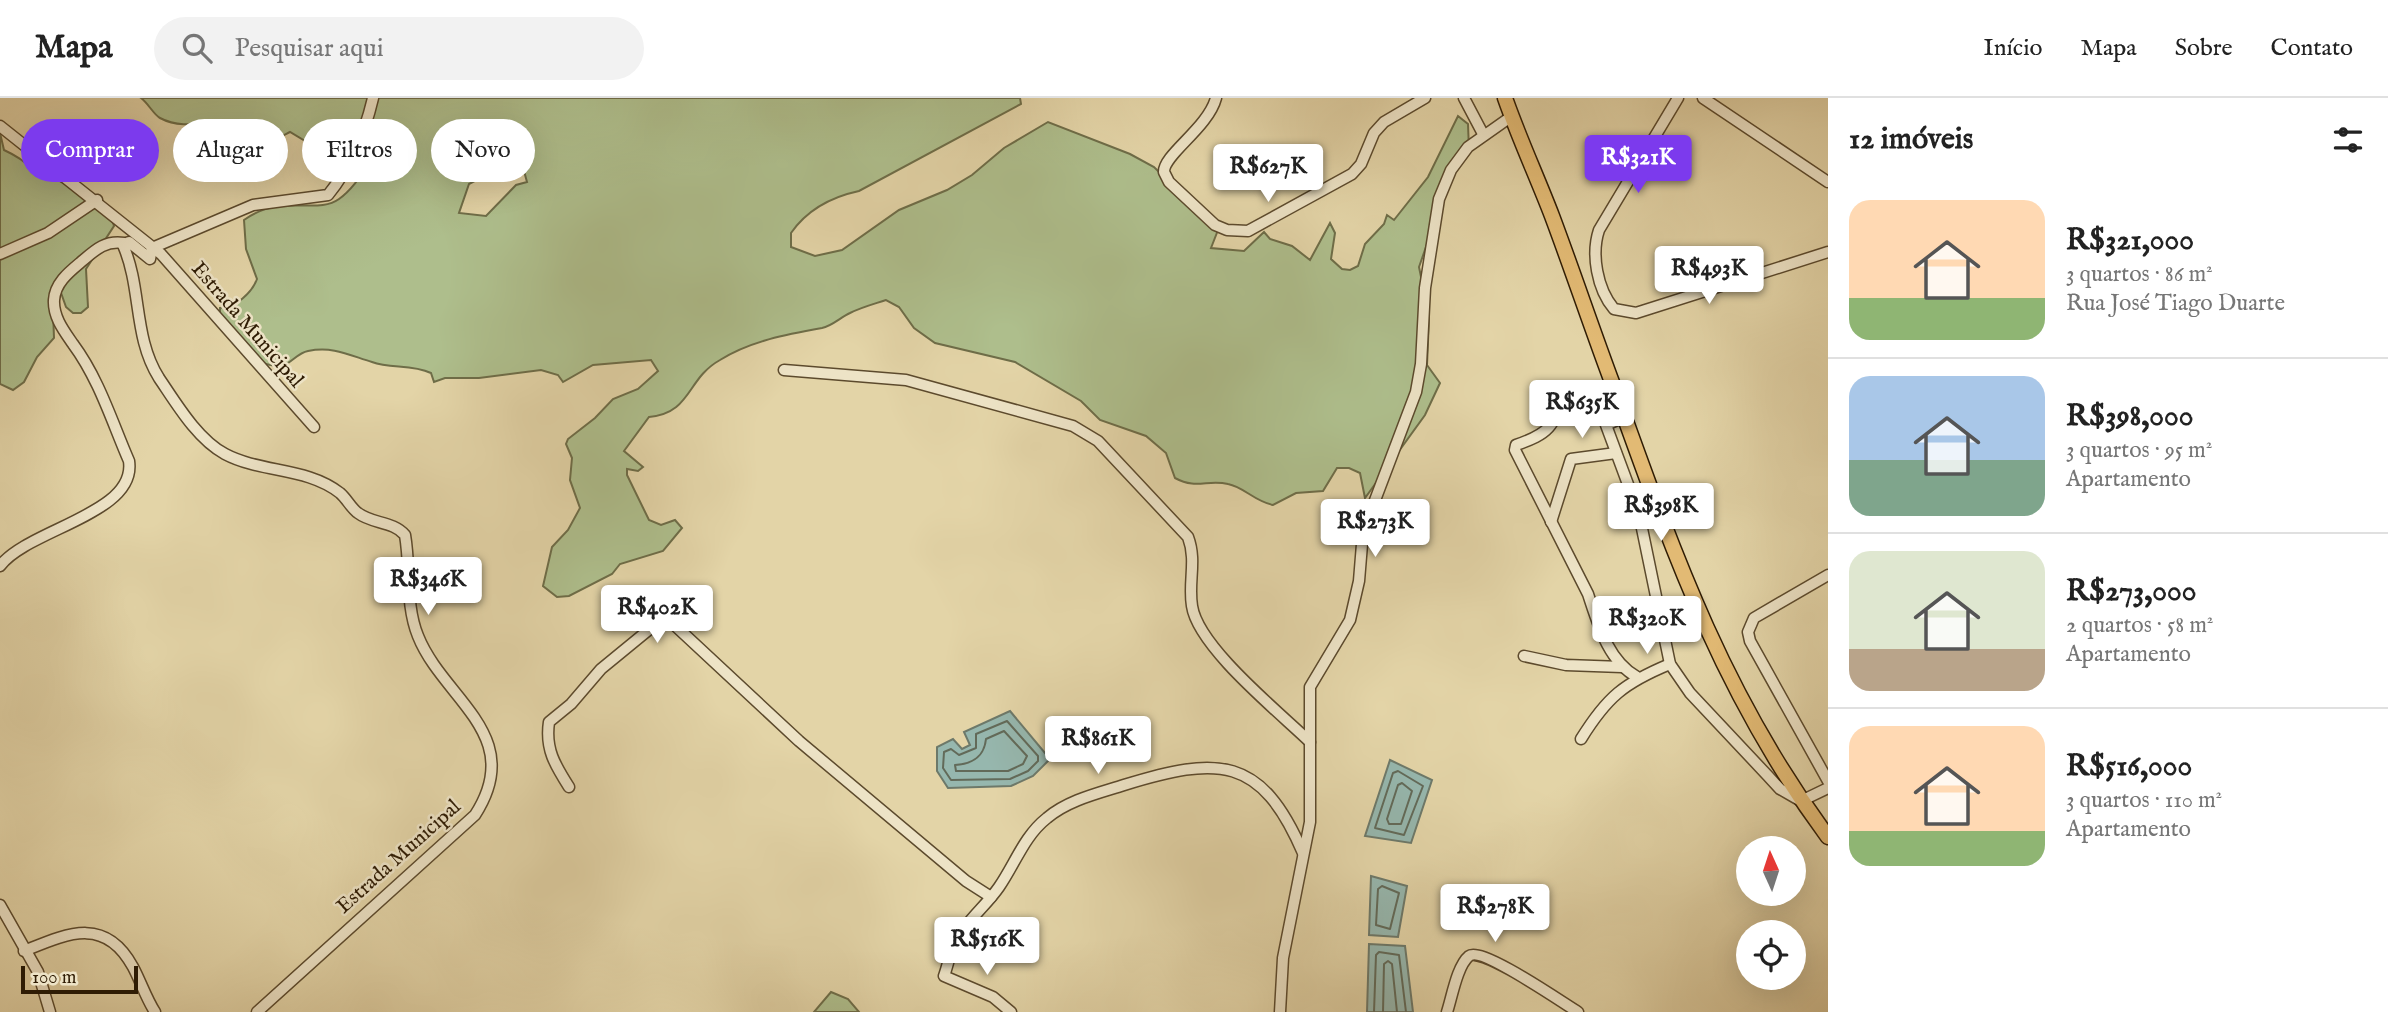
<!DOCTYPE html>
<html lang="pt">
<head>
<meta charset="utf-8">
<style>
  :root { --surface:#fff; --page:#f2f2f2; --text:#222; --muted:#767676; --line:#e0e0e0; --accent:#7c3aed }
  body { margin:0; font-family:"IM FELL English",serif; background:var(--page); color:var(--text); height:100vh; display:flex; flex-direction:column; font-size:26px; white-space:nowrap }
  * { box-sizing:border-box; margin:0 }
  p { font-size:23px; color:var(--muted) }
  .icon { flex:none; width:38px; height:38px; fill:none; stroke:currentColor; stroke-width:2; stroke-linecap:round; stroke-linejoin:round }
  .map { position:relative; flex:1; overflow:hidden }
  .panel { display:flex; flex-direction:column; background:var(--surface); width:560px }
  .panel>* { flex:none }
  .hud { position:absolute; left:21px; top:21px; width:665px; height:63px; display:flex; gap:14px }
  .needle { width:46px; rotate:357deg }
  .controls { position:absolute; left:1736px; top:738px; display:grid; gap:14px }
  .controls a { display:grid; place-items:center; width:70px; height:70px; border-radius:50%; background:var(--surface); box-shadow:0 7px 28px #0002; font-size:35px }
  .scale { position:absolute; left:21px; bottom:18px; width:117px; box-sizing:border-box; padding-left:7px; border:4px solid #2f1c04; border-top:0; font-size:19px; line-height:24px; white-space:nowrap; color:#2f1c04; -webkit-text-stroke:5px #ede3c6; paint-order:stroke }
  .price { position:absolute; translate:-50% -60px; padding:0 16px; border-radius:7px; background:#fff; color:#222; font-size:23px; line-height:46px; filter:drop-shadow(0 2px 4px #0008) }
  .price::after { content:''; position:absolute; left:50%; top:42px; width:21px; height:16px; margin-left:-10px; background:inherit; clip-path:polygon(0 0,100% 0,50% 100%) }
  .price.on { background:var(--accent); color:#fff }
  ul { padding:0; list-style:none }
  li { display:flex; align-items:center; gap:21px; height:175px; padding:0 21px }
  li+li { border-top:2px solid var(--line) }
  li span { display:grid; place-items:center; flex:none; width:196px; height:140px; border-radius:21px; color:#555 }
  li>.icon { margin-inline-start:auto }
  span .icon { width:84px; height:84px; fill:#fffc; stroke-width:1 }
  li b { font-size:30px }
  h2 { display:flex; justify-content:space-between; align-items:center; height:84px; padding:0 21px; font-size:30px }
  .chip { padding:0 24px; border-radius:32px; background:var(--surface); box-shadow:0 7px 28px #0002; font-size:24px; line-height:63px }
  .chip.on { background:var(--accent); color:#fff }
  header { display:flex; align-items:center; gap:42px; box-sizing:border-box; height:98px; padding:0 35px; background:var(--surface); border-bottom:2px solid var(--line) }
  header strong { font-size:33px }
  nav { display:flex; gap:38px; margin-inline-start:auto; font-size:24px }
  .search { width:490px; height:63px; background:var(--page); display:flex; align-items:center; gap:18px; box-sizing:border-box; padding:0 24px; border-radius:38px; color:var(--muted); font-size:26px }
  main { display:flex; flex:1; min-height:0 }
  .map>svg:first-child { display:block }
</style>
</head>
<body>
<header>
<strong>Mapa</strong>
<div class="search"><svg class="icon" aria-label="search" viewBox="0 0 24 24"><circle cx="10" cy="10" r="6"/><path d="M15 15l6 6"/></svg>Pesquisar aqui</div>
<nav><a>Início</a><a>Mapa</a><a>Sobre</a><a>Contato</a></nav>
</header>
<main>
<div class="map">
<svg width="1828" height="914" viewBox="0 0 1828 914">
  <rect width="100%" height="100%" fill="#e3d4a7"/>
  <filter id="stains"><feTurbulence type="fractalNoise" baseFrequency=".00286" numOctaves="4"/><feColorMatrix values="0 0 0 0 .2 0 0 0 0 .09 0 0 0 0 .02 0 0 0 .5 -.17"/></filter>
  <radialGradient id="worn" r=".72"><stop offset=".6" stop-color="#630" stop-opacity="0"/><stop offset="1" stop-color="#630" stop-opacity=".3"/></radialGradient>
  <g fill="#aebe8c" stroke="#6e6d48" stroke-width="2" fill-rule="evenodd">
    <path d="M 141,0 L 1020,0 L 1021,6 L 859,93 C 831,99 807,112 791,135 L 791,149 L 815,158 L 842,152 L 899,112 L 947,92 L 972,77 L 1004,50 L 1048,24 L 1130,56 L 1154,69 L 1218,132 L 1211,150 L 1244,153 L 1264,134 L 1270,141 L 1292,148 L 1310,162 L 1330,125 L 1335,135 L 1331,161 L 1342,171 L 1350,172 L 1358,168 L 1365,146 L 1384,126 L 1387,117 L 1394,122 L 1428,79 L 1458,18 L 1468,26 L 1469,52 L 1448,86 L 1419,169 L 1427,208 L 1422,217 L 1429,220 L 1427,267 L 1440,285 L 1425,317 L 1365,400 L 1360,375 L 1349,370 L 1337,370 L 1323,393 L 1296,395 L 1273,407 C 1254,403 1244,389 1228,386 C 1207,381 1197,392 1175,380 L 1166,355 L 1146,338 L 1100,322 L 1081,303 L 1015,264 L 935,245 L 914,230 L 899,209 L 886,202 C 874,206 862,209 850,215 C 841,219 832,228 822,230 C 788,236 750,243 720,262 C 686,281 692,315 649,319 L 624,353 L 643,369 L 638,373 L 627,371 L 627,377 L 649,422 L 661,427 L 675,422 L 682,430 L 663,453 L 620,466 L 612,476 L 569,498 L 557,499 L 543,488 L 552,449 L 568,432 L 580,410 L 570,382 L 572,360 L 566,346 L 568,341 L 595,320 L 613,301 L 638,291 L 658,273 L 651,262 L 593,267 L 563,284 L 558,277 L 541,272 L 479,280 L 445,280 L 434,284 L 431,275 C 411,266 390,271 372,264 C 349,257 333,248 308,253 C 297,255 291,266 280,269 L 261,265 L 220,215 L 220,210 C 235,210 252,195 257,181 L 246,151 L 244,122 C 281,95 317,117 339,101 C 352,92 362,76 371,63 L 367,39 L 361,38 L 350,44 L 320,52 L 290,34 C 280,39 246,60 239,41 C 237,35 241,31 237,24 C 211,20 186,34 160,20 C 154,17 148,5 141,0 ZM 506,66 L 513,66 L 524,73 L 527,84 L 516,87 L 486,118 L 459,115 L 469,86 Z"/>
    <path d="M 0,35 L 4,52 C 19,59 23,63 35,73 C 41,77 49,78 56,81 C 70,88 111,113 114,128 L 86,171 L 88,209 L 81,215 L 73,215 L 66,209 L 60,192 L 53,213 L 54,240 L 37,259 L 24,284 L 13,292 L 0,286 Z"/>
    <polygon points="831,894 848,901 859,914 814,914"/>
  </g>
  <g fill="#96b7ae" stroke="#6d796a" stroke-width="2">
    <polygon points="1010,613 1050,661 1033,678 1011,688 948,690 937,673 937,649 953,641 962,651 970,647 964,634"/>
    <polygon points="1390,662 1432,682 1411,745 1365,738"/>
    <polygon points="1371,778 1407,788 1398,839 1369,837"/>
    <polygon points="1369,846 1405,848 1413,914 1367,914"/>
  </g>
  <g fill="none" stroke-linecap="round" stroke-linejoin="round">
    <g stroke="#626a59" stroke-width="2">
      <polygon points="1007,623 1038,658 1038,663 1028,673 1010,681 951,682 943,670 944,654 951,651 959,657 976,650 976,636"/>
      <path d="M 1004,633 L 1027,658 L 1023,666 L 1008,673 L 956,673 L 955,667 C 973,666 984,659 986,641 Z"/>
      <polygon points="1398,673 1423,688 1404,737 1375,730 1393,675"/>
      <polygon points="1402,685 1412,693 1401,726 1389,726 1387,721 1398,687"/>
      <polygon points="1382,788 1399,795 1390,831 1376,827 1378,791"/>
      <polyline points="1374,914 1376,857 1379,854 1399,857 1406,914"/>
      <polyline points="1383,914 1384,866 1388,863 1392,866 1397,914"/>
    </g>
    <defs>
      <g id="minor">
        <path d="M 1216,0 C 1208,30 1163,57 1164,74 L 1169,84 L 1215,127 L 1227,132 L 1248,133 L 1352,76 L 1361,66 L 1374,35 L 1384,24 L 1425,0"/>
        <polyline points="1464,0 1483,36"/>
        <path d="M 1678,0 L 1599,132 C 1591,156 1597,191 1614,211 L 1636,215 L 1828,154"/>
        <polyline points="1703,0 1828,84"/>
        <polyline points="0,28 161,156 314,329"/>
        <path d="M 152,150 L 150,161 L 129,144 L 123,147 C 142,190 133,239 159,280 C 176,305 197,341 225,356 C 261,375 307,369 340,395 C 347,401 351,410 358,415 C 372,426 393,423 405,437 C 411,471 405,506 418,538 C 443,601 527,637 475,717 L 257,914"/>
        <path d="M 152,150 L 253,107 L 328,97 C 350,70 365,34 373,0"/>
        <polyline points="0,156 48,135 97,102"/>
        <path d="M 784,272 L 906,282 L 1073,328 L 1098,343 L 1188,439 C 1197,463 1188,484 1192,508 C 1198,549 1279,614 1310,644"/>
        <path d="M 1563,295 C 1555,329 1548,336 1516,347 L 1515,352 L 1588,496 C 1598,526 1608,563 1637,579"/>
        <polyline points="1624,319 1606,327 1639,416 1670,566 1690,595 1768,678 1780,691 1801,703 1828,690"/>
        <polyline points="1551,424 1571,361 1616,355"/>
        <path d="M 0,468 C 28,431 137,416 129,363 C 112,324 99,281 73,246 C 64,233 53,219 54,202 C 55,185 69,174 81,164 C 95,152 105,142 124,145"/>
        <polyline points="1828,477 1754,520 1748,534 1750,543 1828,683"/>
        <polyline points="1524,558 1566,567 1622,569"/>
        <path d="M 1581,641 C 1607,599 1624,585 1670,566"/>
        <path d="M 569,689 C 555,667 545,651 549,624 L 571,606 L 601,571 L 662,521 L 668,521 L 799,643 L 966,783 L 991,799"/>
        <polyline points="0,807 38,874 50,914"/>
        <path d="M 24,853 C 66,836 105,817 133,869 C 141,884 146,900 155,914"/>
        <path d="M 1011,914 L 993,899 L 944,878 C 948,867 950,854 956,843 C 966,823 986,808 999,789 C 1015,766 1024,738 1047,720 C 1068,702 1099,695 1124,687 C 1218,658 1261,657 1303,755"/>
        <polyline points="1280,914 1283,860 1310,724 1310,589 1350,522 1359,483 1363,434 1416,294 1421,266 1425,190 1439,101 1451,72 1468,49 1512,18"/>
        <path d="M 1447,914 C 1452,899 1457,868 1469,858 C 1481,848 1563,905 1578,914"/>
      </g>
      <path id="major" d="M 1505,0 C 1519,40 1537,79 1552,118 C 1573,174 1592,231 1613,287 C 1672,451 1722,596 1828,739"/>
    </defs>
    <use href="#minor" stroke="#5c4a2d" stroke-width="13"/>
    <use href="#major" stroke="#2f1c04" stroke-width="17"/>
    <use href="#minor" stroke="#ede3c6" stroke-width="10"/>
    <use href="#major" stroke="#e2ba74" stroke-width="14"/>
  </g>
  <g text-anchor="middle" stroke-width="5" stroke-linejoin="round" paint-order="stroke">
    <g font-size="21" fill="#2f1c04" stroke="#ede3c6">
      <text transform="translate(248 226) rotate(49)" y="7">Estrada Municipal</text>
      <text transform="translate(398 758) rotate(-42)" y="7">Estrada Municipal</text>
    </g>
  </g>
  <rect width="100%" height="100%" filter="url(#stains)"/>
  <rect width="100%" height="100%" fill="url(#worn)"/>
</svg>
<div class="controls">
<a><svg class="needle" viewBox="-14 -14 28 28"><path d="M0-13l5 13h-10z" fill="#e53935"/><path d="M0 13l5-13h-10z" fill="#767676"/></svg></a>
<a><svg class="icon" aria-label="locate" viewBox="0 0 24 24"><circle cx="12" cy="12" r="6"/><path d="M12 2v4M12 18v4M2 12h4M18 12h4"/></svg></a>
</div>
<div class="scale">100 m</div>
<b class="price on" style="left:1638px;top:97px">R$321K</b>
<b class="price" style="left:1268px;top:106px">R$627K</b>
<b class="price" style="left:1709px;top:208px">R$493K</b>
<b class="price" style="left:1582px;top:342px">R$635K</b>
<b class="price" style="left:1661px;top:445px">R$398K</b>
<b class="price" style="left:1375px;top:461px">R$273K</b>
<b class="price" style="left:428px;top:519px">R$346K</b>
<b class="price" style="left:657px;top:547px">R$402K</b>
<b class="price" style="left:1647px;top:558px">R$320K</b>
<b class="price" style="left:1098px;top:678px">R$861K</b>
<b class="price" style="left:1495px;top:846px">R$278K</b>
<b class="price" style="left:987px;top:879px">R$516K</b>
<div class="hud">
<a class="chip on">Comprar</a>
<a class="chip">Alugar</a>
<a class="chip">Filtros</a>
<a class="chip">Novo</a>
</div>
</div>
<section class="panel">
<h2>12 imóveis<svg class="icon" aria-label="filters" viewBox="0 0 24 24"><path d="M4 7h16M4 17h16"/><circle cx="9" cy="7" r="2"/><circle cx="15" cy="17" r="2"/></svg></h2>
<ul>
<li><span style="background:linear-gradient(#ffd9b3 70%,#8fb573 0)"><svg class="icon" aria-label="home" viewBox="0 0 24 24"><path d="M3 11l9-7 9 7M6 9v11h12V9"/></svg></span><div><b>R$321,000</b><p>3 quartos · 86 m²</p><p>Rua José Tiago Duarte</p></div></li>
<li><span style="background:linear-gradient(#a9c7e8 60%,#7fa58c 0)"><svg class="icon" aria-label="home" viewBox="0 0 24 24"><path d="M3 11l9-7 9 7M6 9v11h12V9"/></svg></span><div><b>R$398,000</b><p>3 quartos · 95 m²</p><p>Apartamento</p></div></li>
<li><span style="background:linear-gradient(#dfe7d0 70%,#b9a48a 0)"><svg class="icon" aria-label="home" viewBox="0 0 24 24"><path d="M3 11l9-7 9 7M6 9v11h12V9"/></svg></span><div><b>R$273,000</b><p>2 quartos · 58 m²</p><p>Apartamento</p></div></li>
<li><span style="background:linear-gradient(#ffd9b3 75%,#8fb573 0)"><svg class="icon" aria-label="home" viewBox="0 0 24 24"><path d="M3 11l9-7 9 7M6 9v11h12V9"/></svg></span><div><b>R$516,000</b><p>3 quartos · 110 m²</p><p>Apartamento</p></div></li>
</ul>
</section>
</main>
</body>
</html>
